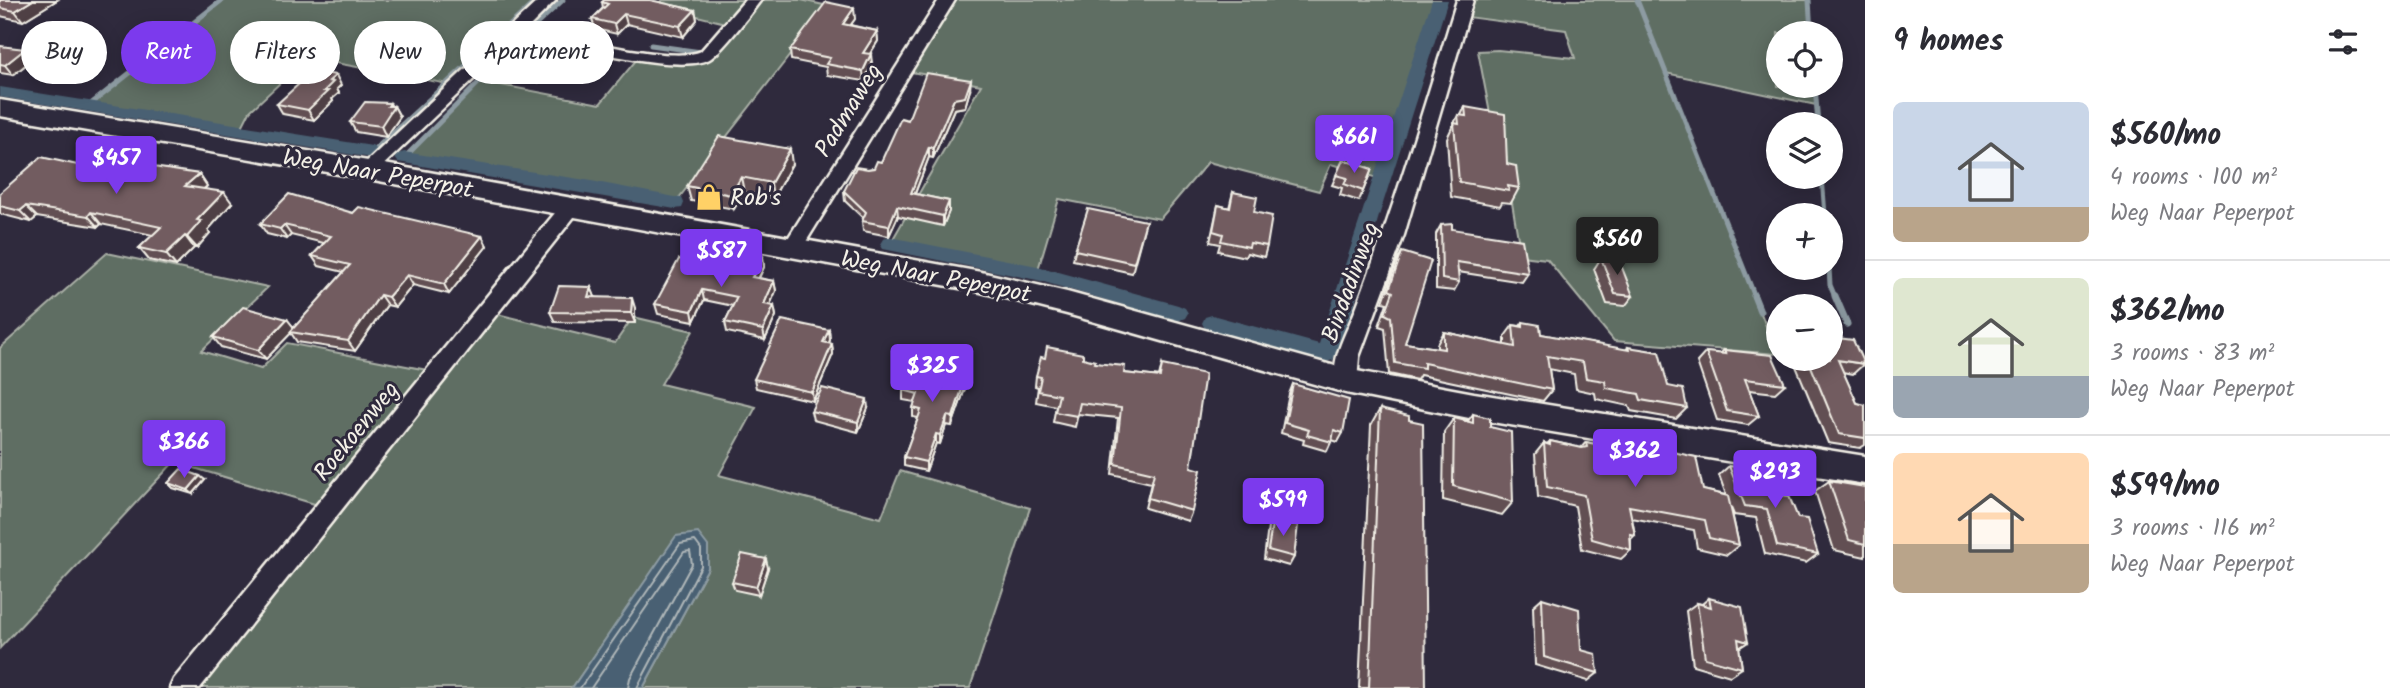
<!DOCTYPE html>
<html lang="en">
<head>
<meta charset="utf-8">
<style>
  :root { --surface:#fff; --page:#f7f7f7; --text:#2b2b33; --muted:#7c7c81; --line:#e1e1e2; --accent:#7c3aed }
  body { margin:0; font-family:Kalam,sans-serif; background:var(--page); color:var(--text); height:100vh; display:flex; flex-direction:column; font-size:26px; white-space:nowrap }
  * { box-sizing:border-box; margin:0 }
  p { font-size:23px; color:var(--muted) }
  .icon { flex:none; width:38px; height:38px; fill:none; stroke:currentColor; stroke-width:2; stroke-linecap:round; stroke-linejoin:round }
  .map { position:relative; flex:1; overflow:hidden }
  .sheet { display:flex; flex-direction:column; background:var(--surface); width:525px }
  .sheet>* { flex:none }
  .guide { position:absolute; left:21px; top:21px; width:665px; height:63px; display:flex; gap:14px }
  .controls { position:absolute; left:1766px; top:21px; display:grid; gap:14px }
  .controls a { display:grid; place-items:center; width:77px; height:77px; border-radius:50%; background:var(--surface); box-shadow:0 4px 18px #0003; font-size:35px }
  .price { position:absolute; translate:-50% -60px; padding:0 16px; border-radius:7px; background:var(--accent); color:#fff; font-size:23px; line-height:46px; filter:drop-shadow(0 2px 4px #0008) }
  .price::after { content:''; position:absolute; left:50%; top:42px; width:21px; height:16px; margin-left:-10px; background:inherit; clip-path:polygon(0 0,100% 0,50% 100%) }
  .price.current { background:#222; color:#fff }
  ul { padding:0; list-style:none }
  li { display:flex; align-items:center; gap:21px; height:175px; padding:0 28px }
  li+li { border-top:2px solid var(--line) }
  li span { display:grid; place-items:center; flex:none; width:196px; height:140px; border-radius:10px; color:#555 }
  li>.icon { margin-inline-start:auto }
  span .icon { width:84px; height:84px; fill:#fffc; stroke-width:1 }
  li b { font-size:30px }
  h2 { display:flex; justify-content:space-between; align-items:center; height:84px; padding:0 28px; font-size:30px }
  .pill { padding:0 24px; border-radius:32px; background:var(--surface); box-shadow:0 4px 18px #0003; font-size:24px; line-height:63px }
  .pill.current { background:var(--accent); color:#fff }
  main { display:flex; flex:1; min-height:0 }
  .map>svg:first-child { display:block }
</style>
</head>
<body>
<main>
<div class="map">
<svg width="1865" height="688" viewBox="0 0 1865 688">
  <rect width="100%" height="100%" fill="#2f2a3d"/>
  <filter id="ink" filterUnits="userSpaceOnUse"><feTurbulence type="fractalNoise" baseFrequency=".0143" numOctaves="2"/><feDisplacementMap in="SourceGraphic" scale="14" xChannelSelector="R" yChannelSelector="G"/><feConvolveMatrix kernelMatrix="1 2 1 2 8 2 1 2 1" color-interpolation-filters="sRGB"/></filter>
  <g filter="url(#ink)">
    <g fill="#5f6e64" stroke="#aab0a6" stroke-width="2">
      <polygon points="222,0 537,0 448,84 325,61 281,82 250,111 240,131 87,107"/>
      <polygon points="663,0 745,0 725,23 657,6"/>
      <polygon points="757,0 801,0 828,6 675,203 586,186 404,158 480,81 600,104 637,59 665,63 699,60"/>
      <polygon points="952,0 1440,0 1381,179 1331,164 1319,191 1208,162 1160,219 1059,199 1037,273 890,244 981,85 906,71"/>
      <polygon points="1471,0 1809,0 1811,33 1778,33 1778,86 1815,86 1816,105 1666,73 1777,354 1614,341 1547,259 1521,256 1499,126 1492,124 1478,51 1498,50 1575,58 1566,30 1467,17"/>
      <polygon points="107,253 268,287 201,351 261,369 287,343 427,370 318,505 174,462 0,648 0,348"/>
      <polygon points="493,313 615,343 633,317 693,331 661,384 756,407 719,475 881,518 900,471 1030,508 970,688 643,688 708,568 676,537 572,688 195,688"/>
    </g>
    <polygon fill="#496173" stroke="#8d9ba2" stroke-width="2" points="698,533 708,546 708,568 643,688 572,688 676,536"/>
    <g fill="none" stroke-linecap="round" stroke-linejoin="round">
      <g stroke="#b0b7b9" stroke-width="2">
        <polyline points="580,688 680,544 695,541 701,549 701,566 637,688"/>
        <polyline points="591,688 684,552 690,551 692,564 630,678 628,688"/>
      </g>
      <g stroke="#8d9ba2" stroke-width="5">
        <polyline points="1637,0 1755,297"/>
        <polyline points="1809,0 1811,33"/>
        <polyline points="537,24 563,0"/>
        <polyline points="651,45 701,52 703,49"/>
        <polyline points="1815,86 1818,124"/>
        <polyline points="87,107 222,0"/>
        <polyline points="372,152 537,0"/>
        <polyline points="404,158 520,41"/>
        <polyline points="1822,177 1825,215"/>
        <polyline points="1829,268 1830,285 1835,297"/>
      </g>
      <g stroke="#8d9ba2" stroke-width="7">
        <polyline points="1754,296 1760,311"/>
        <polyline points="1835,296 1847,324"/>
      </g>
      <g fill="#496173" fill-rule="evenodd">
        <polygon points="1432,0 1448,0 1378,219 1354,306 1333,360 1326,362 1205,329 1202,323 1205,317 1212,315 1319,344"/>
        <polygon points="0,87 372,146 381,152 372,158 0,97"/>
        <polygon points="404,152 586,180 675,197 682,198 684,203 682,208 675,209 398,162 395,158 398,154"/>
        <polygon points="890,237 1037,266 1178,305 1185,308 1188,313 1185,318 1178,321 1037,280 883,249 880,244 883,239"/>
      </g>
      <defs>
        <g id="street">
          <path d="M 539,0 L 556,0 L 528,28 C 563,35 673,65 701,51 L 745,0 L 761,0 C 750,14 725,48 711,58 C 684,77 556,43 520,35 L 374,174 L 362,174 L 359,170 L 362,166 Z"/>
          <polygon points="939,0 955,0 799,253 785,253 782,248 785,243"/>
          <path d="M 1457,0 L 1473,0 L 1404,235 L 1359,357 L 1357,381 L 1354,387 L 1346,390 L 1338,387 C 1327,365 1347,332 1355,311 C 1394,209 1425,104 1457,0 Z"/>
          <polygon points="571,201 578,202 580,207 578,212 200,688 170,688 174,679 564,202"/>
        </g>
        <polygon id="secondary" points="0,100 368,161 981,272 1067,292 1346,369 1474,393 1865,456 1865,484 1474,419 1346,393 1067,314 981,292 368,179 0,116"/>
      </defs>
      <use href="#street" stroke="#f4f1e8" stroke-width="5"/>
      <use href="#secondary" stroke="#f4f1e8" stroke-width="5"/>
      <use href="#street" fill="#2f2a3d" fill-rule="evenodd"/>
      <use href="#secondary" fill="#2f2a3d" fill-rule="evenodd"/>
    </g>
    <g fill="#624f53" stroke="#f4f1e8" stroke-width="2">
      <polygon points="0,0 57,0 23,21 0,16"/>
      <polygon points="653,1 695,10 697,20 683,37 627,24 617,34 595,29 592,19 603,8 602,2"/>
      <polygon points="855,19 850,25 877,31 878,41 870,54 872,64 864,81 827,75 826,67 791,60 790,50"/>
      <polygon points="0,46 33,59 13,75 0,73"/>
      <polygon points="552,54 555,64 539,82 521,78 517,68"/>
      <polygon points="341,85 337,89 339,93 332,99 333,101 314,120 283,114 277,104"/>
      <polygon points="970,90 965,107 954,109 933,158 929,157 915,194 949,201 949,211 943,226 898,216 889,236 863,231 862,221 863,218 845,201 844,191 868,169 874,168 881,162 908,120"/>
      <polygon points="391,106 394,106 400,117 386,137 356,132 350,122"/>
      <polygon points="1465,107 1507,164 1519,188 1511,203 1502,202 1500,206 1451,197 1447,138 1458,115 1461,115"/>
      <polygon points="1343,160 1372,169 1359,201 1340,195 1342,188 1332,185"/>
      <polygon points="792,164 773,198 744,192 734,209 691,201 687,186"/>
      <polygon points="91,168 199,174 207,186 204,189 232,203 208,230 210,233 197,248 194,248 176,266 149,260 139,248 153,235 101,224 98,227 37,217 31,222 0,214 0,193"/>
      <polygon points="1233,192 1254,212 1267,246 1264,257 1247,253 1245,257 1218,251 1220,244 1210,242 1218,205 1229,208"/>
      <polygon points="353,213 482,236 487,246 449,294 413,285 395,307 387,305 355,351 297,342 291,333 266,359 221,347 213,337 287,319 294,328 344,272 319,266 312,256 324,243 291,235 287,239 267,234 260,224"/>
      <polygon points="1146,221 1132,273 1073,260 1075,250"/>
      <polygon points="1441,225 1452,229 1528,273 1522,282 1458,272 1459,282 1454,291 1436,289 1436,234"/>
      <polygon points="1402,252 1405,343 1437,348 1437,344 1444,332 1505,345 1505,336 1513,325 1520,326 1523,322 1541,334 1626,350 1628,347 1668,386 1687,408 1676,419 1631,411 1629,406 1596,399 1595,393 1576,389 1574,374 1549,369 1552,390 1543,401 1420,375 1417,380 1389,374 1385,328 1379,326 1387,303 1383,302 1396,264"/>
      <polygon points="763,257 764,267 759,278 774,281 776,291 770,305 774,306 776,316 765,340 727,332 725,322 733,306 704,300 694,321 658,314 655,304"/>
      <polygon points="1601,258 1633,296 1625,306 1607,304 1594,269"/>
      <polygon points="591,287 595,297 635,308 635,323 555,322 550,312"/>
      <polygon points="829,330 830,340 829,343 832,344 833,354 813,401 756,388 754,379"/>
      <polygon points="1724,350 1785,384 1775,393 1749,390 1759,416 1748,425 1717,420 1697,362 1706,352 1720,354"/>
      <polygon points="1045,358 1083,358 1124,373 1159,377 1162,365 1191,467 1192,511 1188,521 1145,508 1151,483 1112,474 1118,418 1078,414 1075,427 1053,422 1056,406 1036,402 1038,387 1035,386 1036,376"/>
      <polygon points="1793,359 1830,359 1864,364 1853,374 1843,372 1857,403 1865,405 1865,445 1860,448 1828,443"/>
      <polygon points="968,380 952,426 946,425 940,444 936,443 926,471 904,466 904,457 918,418 913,417 913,408 915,402 903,400 903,390"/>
      <polygon points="1293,384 1343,433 1338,442 1332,440 1327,451 1303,444 1304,440 1281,433 1289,394"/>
      <polygon points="868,408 858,432 813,420 811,411"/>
      <polygon points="1380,409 1426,688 1359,688 1371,425"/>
      <polygon points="1473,414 1490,427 1513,502 1502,515 1443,500 1444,432 1454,418 1468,421"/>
      <polygon points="1550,441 1581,448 1586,442 1657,457 1664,450 1703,490 1726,495 1719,475 1729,466 1771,494 1798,518 1818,554 1806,563 1765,554 1756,518 1734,515 1731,508 1739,545 1727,555 1697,548 1694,530 1632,518 1635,535 1631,539 1631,550 1621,559 1582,549 1575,506 1538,497 1535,454 1544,443 1547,444"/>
      <polygon points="205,480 193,494 173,488 168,483"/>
      <polygon points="1829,481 1865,487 1865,557 1834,550 1815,491"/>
      <polygon points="1273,519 1294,557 1289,566 1264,559 1268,527"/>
      <polygon points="768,568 759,595 735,590 732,582"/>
      <polygon points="1542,598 1598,673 1588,681 1535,665 1533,606"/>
      <polygon points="1709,598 1748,642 1739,648 1742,668 1730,676 1693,665 1686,611 1697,603 1702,604"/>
    </g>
    <g fill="#504044" stroke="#f4f1e8" stroke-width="2">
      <polygon points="33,0 57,0 23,21 15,11"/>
      <polygon points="854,8 855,19 844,34 843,24"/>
      <polygon points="695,10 697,20 683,37 680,26"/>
      <polygon points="624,14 627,24 617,34 614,24"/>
      <polygon points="877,31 878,41 864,63 863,53"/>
      <polygon points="25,49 33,59 13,75 5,65"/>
      <polygon points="552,54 555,64 539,82 536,71"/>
      <polygon points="871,54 872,64 864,81 863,71"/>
      <polygon points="336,75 341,85 337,89 339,93 332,99 333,101 314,120 308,110 324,91 329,81"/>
      <polygon points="971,80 970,90 965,107 954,109 933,158 933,148 954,99"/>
      <polygon points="390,103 393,109 394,106 400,117 386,137 381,126"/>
      <polygon points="929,147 929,157 911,203 911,193"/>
      <polygon points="790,149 792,164 773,198 771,183"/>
      <polygon points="199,174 207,186 194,198 185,186"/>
      <polygon points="741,177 744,192 734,209 731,195"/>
      <polygon points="224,192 232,203 208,230 210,233 197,248 187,237 197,220"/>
      <polygon points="949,201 949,211 943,226 943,216"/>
      <polygon points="26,206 37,217 31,222 20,211"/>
      <polygon points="897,206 898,216 889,236 889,226"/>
      <polygon points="91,212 101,224 98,227 88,216"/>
      <polygon points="284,225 291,235 287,239 280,229"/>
      <polygon points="185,236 194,248 176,266 166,254"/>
      <polygon points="482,236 487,246 449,294 444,284"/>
      <polygon points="763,257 764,267 754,287 752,277"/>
      <polygon points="407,275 413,285 395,307 388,297"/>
      <polygon points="774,281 776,291 766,314 764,304"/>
      <polygon points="591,287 595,297 592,307 588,297"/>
      <polygon points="702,290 704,300 694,321 692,311"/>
      <polygon points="380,295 387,305 355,351 348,341"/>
      <polygon points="632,298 635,308 635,323 631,313"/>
      <polygon points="774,306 776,316 765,340 763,330"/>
      <polygon points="287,319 295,329 266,359 258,350"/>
      <polygon points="829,330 830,340 825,352 823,342"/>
      <polygon points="832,344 833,354 813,401 812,392"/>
      <polygon points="968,370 968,380 952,426 953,417"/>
      <polygon points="867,399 868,408 858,432 858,422"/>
      <polygon points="947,416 946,425 940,444 940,435"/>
      <polygon points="936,434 936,443 926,471 926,462"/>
      <polygon points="200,476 205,480 193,494 188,490"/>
      <polygon points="766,559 768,568 759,595 756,587"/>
    </g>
    <g fill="#725c61" stroke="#f4f1e8" stroke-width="2">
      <polygon points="0,0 33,0 15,11 0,8"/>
      <polygon points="604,0 650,0 695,10 680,26 624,14 614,24 592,19 608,4 602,2"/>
      <polygon points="826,2 854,8 843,24 877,31 863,53 871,54 863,71 826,64 830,58 790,50"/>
      <polygon points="0,46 25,49 5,65 0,64"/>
      <polygon points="533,50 552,54 536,71 517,68"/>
      <polygon points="313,71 336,75 329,81 333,82 324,91 328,91 308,110 277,104"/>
      <polygon points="926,73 971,80 965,97 954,99 933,148 929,147 911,193 949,201 943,216 897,206 889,226 862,221 866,212 844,191 856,167 868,169 874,168 877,161 881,162 901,118 908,120"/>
      <polygon points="365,102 390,103 388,106 394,106 381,126 350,122"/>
      <polygon points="1465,107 1505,114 1507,164 1516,166 1519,188 1508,186 1509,191 1459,182 1454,123 1459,124 1458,115 1466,116"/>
      <polygon points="719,136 790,149 771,183 741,177 731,195 687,186"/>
      <polygon points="41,157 91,168 101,159 199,174 185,186 224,192 197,220 201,221 187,237 185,236 166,254 139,248 161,227 91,212 88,216 26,206 20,211 0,206 0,193"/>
      <polygon points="1343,160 1372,169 1363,191 1344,184 1347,178 1336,175"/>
      <polygon points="1233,192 1257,197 1254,212 1272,216 1267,246 1250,243 1249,247 1221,241 1223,234 1213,231 1218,205 1230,208"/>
      <polygon points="289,194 353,213 359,207 482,236 444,284 407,275 388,297 380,295 348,341 290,332 350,265 312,256 331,236 284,225 280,229 260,224"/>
      <polygon points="1088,209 1146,221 1134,263 1075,250"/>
      <polygon points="1452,224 1452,229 1522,240 1528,273 1457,262 1459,282 1442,279 1441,225"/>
      <polygon points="1402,252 1431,261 1405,343 1444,349 1444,332 1515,347 1513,325 1523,327 1523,322 1540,325 1541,334 1629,350 1628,347 1659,352 1668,386 1683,389 1687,408 1641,400 1639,394 1606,388 1605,381 1586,378 1583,362 1547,356 1552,390 1424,363 1424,368 1395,363 1391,317 1385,314 1393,292 1389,290"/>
      <polygon points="745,254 763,257 752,277 774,281 764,304 774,306 763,330 725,322 737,297 702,290 692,311 655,304 679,259 737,269"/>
      <polygon points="1601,258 1619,260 1633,296 1615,294"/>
      <polygon points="559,286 591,287 588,297 632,298 631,313 550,312"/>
      <polygon points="243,307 287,319 258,350 213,337"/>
      <polygon points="782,320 829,330 823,342 832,344 812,392 754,379"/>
      <polygon points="1830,337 1853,340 1864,364 1838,360 1857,403 1865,405 1865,438 1839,434 1808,359 1830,359"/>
      <polygon points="1047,347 1083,354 1083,358 1095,361 1094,363 1125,366 1124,373 1160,377 1162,365 1205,374 1191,467 1201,470 1192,511 1148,498 1154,473 1115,464 1121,408 1080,403 1077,416 1055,412 1059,395 1038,391 1041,377 1036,376 1041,357 1045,358"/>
      <polygon points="1724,350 1772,355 1785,384 1745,379 1759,416 1727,411 1706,352 1726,354"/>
      <polygon points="937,363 968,370 953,417 947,416 940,435 936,434 926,462 904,457 921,410 913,408 918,394 903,390 913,364 935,369"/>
      <polygon points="1293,384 1349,400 1343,433 1334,430 1332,442 1307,435 1309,430 1285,423"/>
      <polygon points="822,388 867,399 858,422 811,411"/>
      <polygon points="1380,409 1409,416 1409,420 1423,423 1426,688 1369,688"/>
      <polygon points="1473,414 1490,418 1490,427 1511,432 1513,502 1453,486 1454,418 1473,423"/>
      <polygon points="1550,441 1582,448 1587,447 1586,442 1666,459 1664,450 1696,457 1703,490 1728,496 1739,545 1709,538 1705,520 1629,506 1635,535 1630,534 1631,550 1592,539 1584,495 1547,487 1544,443 1550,445"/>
      <polygon points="1729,466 1761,470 1771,494 1789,496 1798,518 1807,519 1818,554 1777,546 1767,509 1745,506"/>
      <polygon points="181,469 200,476 188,490 168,483"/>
      <polygon points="1829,481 1865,487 1865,544 1849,540"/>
      <polygon points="1273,519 1298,525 1294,557 1268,550"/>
      <polygon points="742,554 766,559 756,587 732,582"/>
      <polygon points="1542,598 1579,609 1581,650 1596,654 1598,673 1544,657"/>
      <polygon points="1709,598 1742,607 1748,642 1738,639 1742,668 1705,658 1697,603 1711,607"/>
    </g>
  </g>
  <defs>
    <symbol id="shop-bare" viewBox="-9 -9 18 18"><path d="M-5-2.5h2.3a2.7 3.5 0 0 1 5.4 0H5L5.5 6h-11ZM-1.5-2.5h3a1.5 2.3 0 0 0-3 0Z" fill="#ffd166" stroke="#2f2a3d" stroke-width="2.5" paint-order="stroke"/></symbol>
  </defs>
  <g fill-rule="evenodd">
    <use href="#shop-bare" x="690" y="178" width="38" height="38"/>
  </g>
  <g text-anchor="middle" stroke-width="6" stroke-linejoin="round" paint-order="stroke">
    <g font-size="24" fill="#f4f1e8" stroke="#2f2a3d">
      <text transform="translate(848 110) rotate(-58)" y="8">Padmaweg</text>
      <text transform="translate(378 173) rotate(10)" y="8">Weg Naar Peperpot</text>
      <text transform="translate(936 276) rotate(11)" y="8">Weg Naar Peperpot</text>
      <text transform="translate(1350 282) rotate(-70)" y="8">Bindadinweg</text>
      <text transform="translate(356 431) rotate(-51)" y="8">Roekoenweg</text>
    </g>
    <g font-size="24" fill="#f4f1e8" stroke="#2f2a3d" text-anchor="start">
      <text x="730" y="205">Rob's</text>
    </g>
  </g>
</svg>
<div class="controls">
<a><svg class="icon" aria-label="locate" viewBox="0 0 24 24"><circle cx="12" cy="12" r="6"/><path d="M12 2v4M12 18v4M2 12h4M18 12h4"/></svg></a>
<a><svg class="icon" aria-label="layers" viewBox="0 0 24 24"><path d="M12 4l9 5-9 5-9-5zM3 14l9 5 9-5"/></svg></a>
<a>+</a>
<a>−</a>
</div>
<b class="price" style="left:1354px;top:175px">$661</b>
<b class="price" style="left:116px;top:196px">$457</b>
<b class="price current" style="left:1617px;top:277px">$560</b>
<b class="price" style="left:721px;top:289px">$587</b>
<b class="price" style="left:932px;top:404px">$325</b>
<b class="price" style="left:184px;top:480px">$366</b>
<b class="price" style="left:1635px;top:489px">$362</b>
<b class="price" style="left:1775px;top:510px">$293</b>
<b class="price" style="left:1283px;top:538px">$599</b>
<div class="guide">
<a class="pill">Buy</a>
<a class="pill current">Rent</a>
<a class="pill">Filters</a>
<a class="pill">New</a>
<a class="pill">Apartment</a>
</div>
</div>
<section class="sheet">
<h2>9 homes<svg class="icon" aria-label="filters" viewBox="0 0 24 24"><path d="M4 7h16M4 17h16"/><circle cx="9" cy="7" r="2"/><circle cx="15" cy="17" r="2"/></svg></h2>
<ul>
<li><span style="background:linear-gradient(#c9d6e8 75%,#b9a48a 0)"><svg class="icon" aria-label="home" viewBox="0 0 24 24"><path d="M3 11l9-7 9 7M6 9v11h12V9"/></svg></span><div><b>$560/mo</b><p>4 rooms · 100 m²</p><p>Weg Naar Peperpot</p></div></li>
<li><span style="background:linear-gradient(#dfe7d0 70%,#9aa5b1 0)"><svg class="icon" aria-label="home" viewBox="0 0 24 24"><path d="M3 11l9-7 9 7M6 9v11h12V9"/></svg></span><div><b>$362/mo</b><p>3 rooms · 83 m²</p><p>Weg Naar Peperpot</p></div></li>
<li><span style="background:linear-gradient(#ffd9b3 65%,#b9a48a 0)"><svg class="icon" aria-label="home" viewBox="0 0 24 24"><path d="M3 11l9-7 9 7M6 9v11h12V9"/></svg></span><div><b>$599/mo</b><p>3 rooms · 116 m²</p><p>Weg Naar Peperpot</p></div></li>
</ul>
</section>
</main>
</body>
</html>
